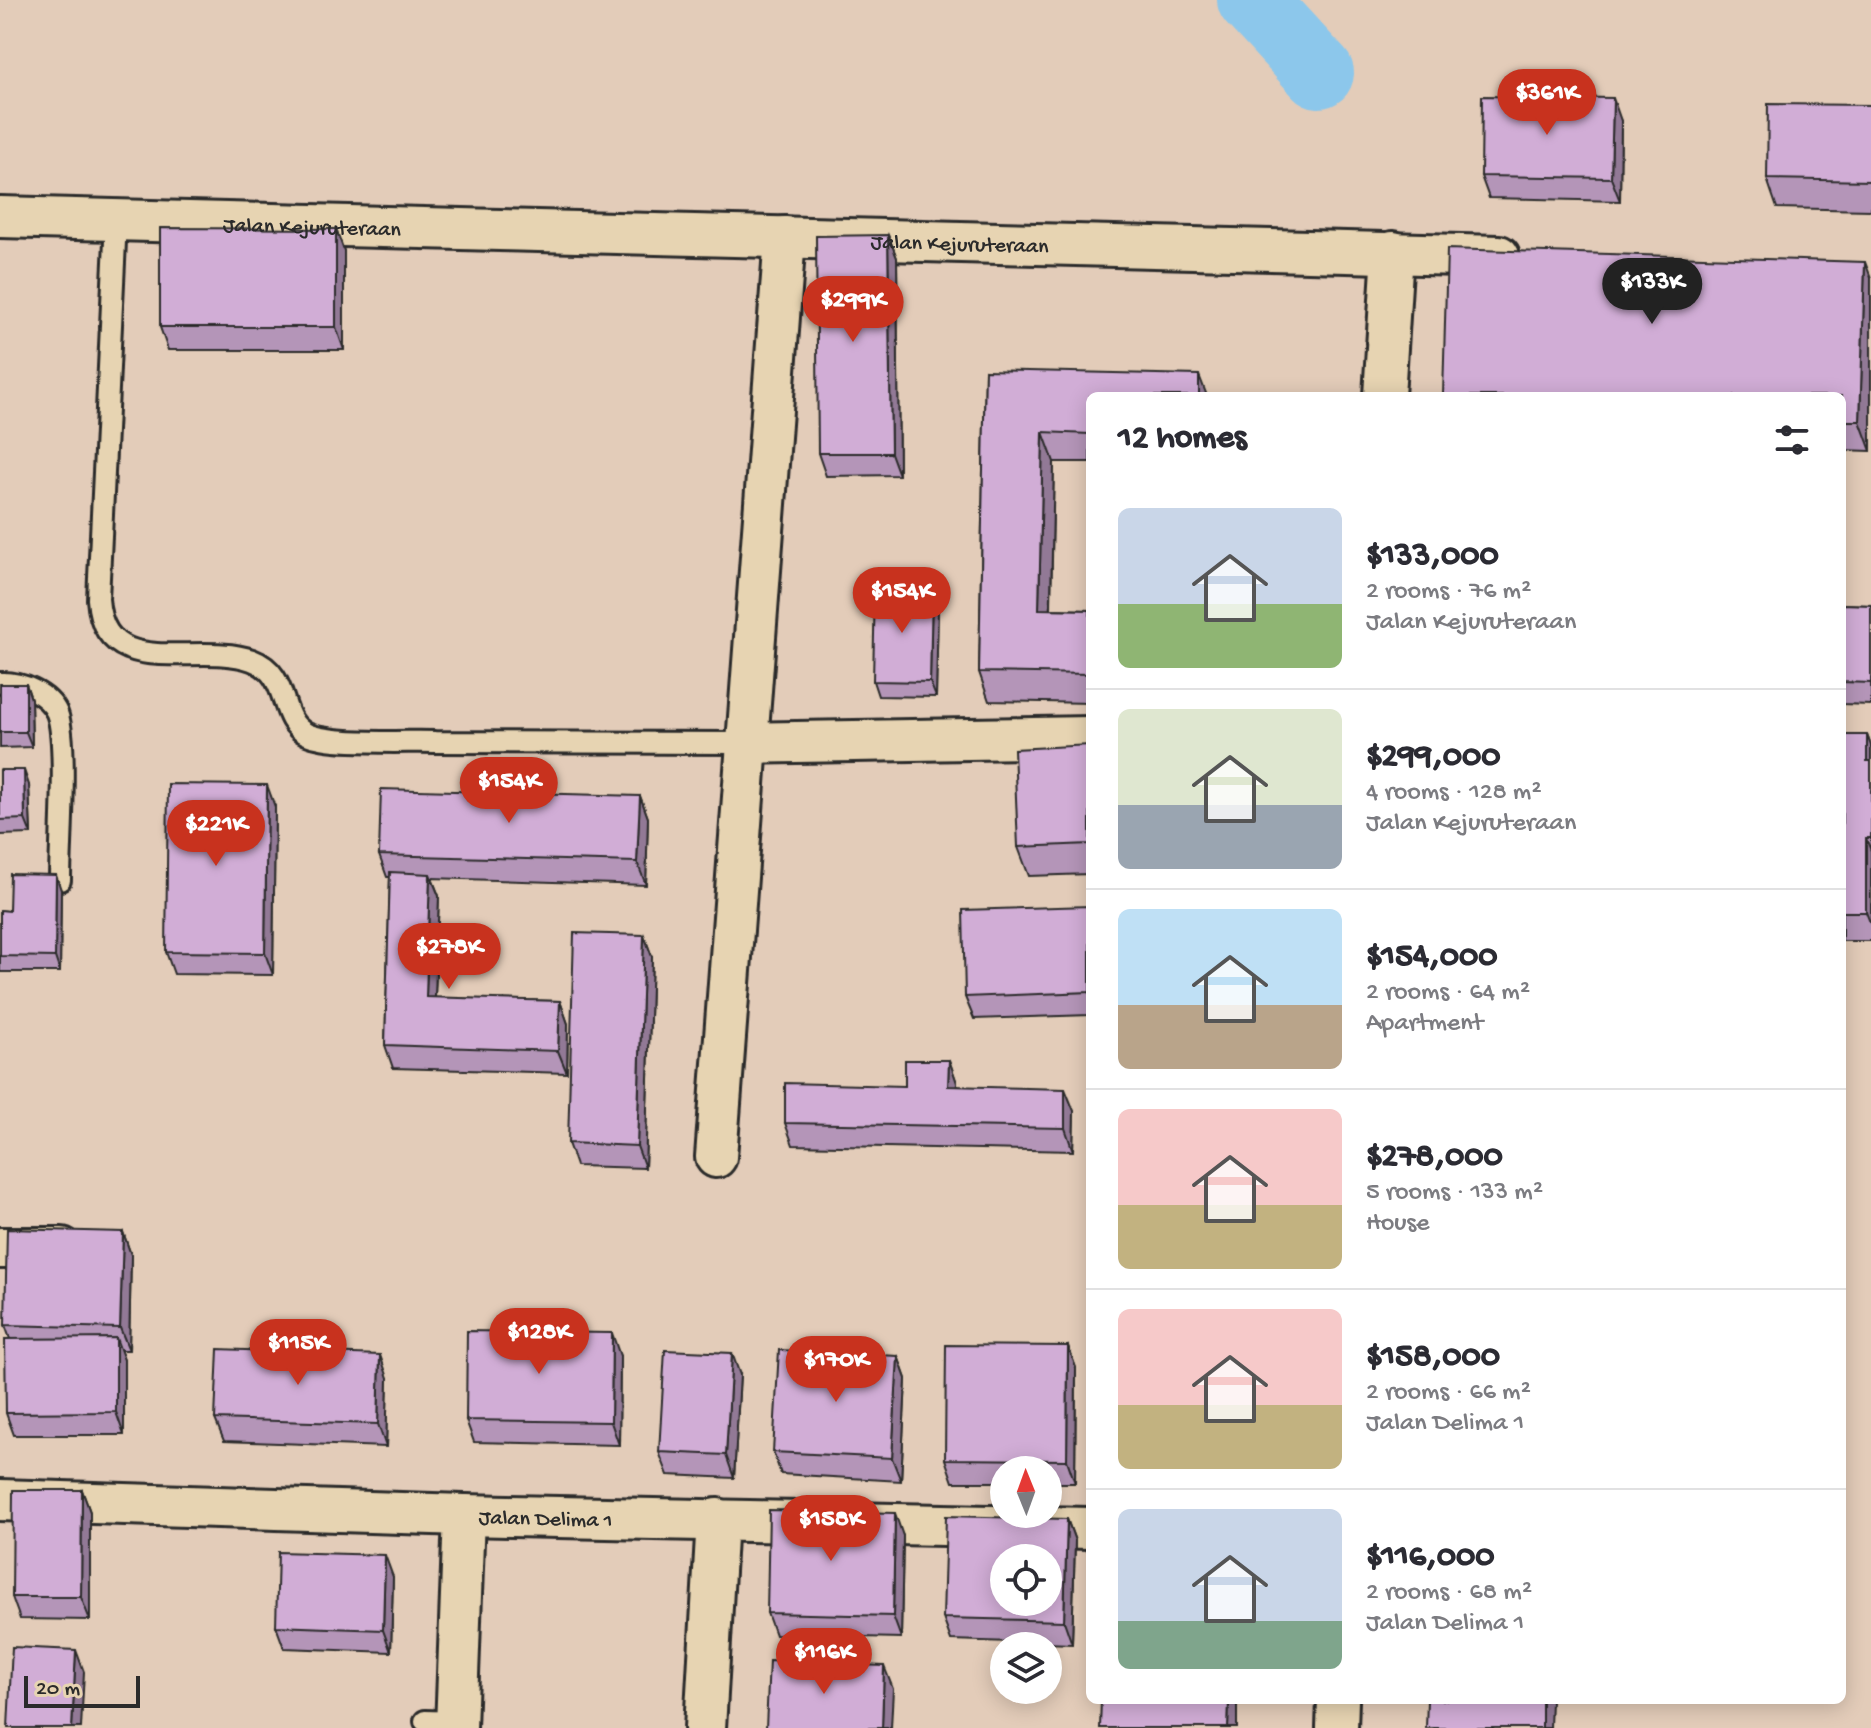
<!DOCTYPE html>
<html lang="en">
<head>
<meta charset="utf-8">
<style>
  :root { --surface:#fff; --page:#f7f7f7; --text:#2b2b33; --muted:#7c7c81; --line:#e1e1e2; --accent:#c8321e }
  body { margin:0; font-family:"Gochi Hand",sans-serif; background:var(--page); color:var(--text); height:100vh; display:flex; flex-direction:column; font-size:30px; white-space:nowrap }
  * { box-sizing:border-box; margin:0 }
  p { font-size:26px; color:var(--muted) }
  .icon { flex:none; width:44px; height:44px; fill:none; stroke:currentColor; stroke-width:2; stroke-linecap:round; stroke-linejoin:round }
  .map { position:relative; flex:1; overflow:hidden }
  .sheet { position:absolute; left:1086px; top:392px; width:760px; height:1312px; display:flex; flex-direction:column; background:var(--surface); border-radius:12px; box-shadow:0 4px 20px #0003 }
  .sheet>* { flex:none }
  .needle { width:52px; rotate:359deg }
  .buttons { position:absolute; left:990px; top:1456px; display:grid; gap:16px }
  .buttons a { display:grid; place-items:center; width:72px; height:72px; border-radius:50%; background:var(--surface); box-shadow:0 4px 20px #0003; font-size:40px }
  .scale { position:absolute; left:24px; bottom:20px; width:116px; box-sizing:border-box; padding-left:8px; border:4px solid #2b2b2b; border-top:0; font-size:22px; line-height:28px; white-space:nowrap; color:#2b2b2b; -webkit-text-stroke:6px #e7d4b2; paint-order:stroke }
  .price { position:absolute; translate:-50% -68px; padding:0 18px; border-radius:28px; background:var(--accent); color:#fff; font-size:26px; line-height:52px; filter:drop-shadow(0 2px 4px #0008) }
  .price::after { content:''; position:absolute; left:50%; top:48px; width:24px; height:18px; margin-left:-12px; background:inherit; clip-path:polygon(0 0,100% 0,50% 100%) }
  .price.selected { background:#222; color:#fff }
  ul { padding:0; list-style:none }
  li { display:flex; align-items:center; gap:24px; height:200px; padding:0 32px }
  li+li { border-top:2px solid var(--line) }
  li span { display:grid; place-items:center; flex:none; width:224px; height:160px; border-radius:12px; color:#555 }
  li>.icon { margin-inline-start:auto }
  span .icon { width:96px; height:96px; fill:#fffc; stroke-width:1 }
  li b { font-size:34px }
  h2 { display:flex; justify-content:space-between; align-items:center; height:96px; padding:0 32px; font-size:34px }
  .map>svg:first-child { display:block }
</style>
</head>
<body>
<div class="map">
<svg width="1871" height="1728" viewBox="0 0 1871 1728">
  <rect width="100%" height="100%" fill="#e3ccb9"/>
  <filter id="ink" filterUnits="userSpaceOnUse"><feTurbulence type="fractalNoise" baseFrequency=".0125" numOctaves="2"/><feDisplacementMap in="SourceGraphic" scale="16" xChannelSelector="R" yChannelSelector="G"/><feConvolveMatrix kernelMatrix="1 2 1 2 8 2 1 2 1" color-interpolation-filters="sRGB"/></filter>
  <g filter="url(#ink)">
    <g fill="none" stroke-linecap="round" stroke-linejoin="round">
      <polyline stroke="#8cc7eb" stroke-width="70" points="1252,0 1319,73"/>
      <defs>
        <g id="service">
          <path d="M 116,220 L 98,599 C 104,684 197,640 252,660 C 292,675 276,719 307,734 C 331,745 406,741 435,742 C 538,742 641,742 745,743"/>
          <path d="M 0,683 C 21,682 48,693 57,713 C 68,741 60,845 60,880"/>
          <polyline points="425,1721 456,1722"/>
        </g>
        <g id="minor">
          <path id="s1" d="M 0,217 L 1499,256"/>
          <polyline points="1384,396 1393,252"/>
          <polyline points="745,743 1090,737"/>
          <polyline points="716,1157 785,237"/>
          <polyline points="0,1248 62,1248"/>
          <path id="s2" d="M 0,1500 L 464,1515 L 1090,1528"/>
          <polyline points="456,1728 464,1515"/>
          <polyline points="705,1728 717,1519"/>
          <polyline points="1337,1728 1338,1700"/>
        </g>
      </defs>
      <use href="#service" stroke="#2b2b2b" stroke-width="26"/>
      <use href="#minor" stroke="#2b2b2b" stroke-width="46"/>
      <use href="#service" stroke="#e7d4b2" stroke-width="20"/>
      <use href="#minor" stroke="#e7d4b2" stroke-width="40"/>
    </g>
    <g fill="#b495b8" stroke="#2b2b2b" stroke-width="2">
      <polygon points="1871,105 1871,210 1777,208 1767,179"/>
      <polygon points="1621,121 1620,201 1489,198 1481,176"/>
      <polygon points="888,235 897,258 899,475 826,476 818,453"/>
      <polygon points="344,251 344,350 168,350 160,327"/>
      <polygon points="1865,262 1871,451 1842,450 1842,396"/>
      <polygon points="985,370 1090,396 1090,462 1054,462 1051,609 1090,610 1090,703 989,701 979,672"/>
      <polygon points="932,589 938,604 936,697 878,696 873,681"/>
      <polygon points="1842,604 1871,605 1871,705 1842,704"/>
      <polygon points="0,684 26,684 31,699 32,747 0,748"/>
      <polygon points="1842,735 1867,735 1871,746 1871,941 1842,941"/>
      <polygon points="1090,745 1090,874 1029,876 1018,847"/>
      <polygon points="0,770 29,785 31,834 0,835"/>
      <polygon points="640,796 648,818 646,885 432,878 439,896 435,998 560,1001 568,1024 567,1073 393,1068 385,1045 390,877 387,877 379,855"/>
      <polygon points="275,807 273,975 174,974 166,952"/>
      <polygon points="61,890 60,972 0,972 0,910 9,911"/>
      <polygon points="1090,906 1090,1015 974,1019 965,997"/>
      <polygon points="644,935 652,957 645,1168 576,1166 568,1143"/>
      <polygon points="949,1060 957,1083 957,1086 1074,1111 1073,1151 793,1145 785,1123 905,1086"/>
      <polygon points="123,1232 131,1255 129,1350 120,1350 124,1360 124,1435 14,1435 6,1413 10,1339 5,1325"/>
      <polygon points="1068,1346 1076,1368 1075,1483 1048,1483 1048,1470 1004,1470 1004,1482 953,1482 945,1459"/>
      <polygon points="620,1356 619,1445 474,1442 466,1420"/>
      <polygon points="898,1356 906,1379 901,1481 781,1474 773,1452"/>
      <polygon points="740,1375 734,1478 668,1475 659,1452"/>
      <polygon points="388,1378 386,1447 224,1441 215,1419"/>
      <polygon points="82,1490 90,1512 90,1620 20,1619 12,1597"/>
      <polygon points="1067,1519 1075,1541 1072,1644 951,1640 943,1618"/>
      <polygon points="903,1536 901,1638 775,1635 767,1613"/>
      <polygon points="393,1577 391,1652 284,1648 276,1626"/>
    </g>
    <g fill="#927996" stroke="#2b2b2b" stroke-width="2">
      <polygon points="1613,98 1621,121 1620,201 1611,178"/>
      <polygon points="336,229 344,251 344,350 336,327"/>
      <polygon points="888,235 897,258 899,475 891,453"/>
      <polygon points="1865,262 1871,278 1871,451 1860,421"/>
      <polygon points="1199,375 1207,396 1199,396"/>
      <polygon points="1043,432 1054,462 1050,638 1039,609"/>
      <polygon points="932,589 938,604 936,697 930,682"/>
      <polygon points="26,684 31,699 32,747 26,732"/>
      <polygon points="1867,735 1871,746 1871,772 1867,761"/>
      <polygon points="24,770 29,785 31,834 25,819"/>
      <polygon points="267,785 275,807 273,975 265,953"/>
      <polygon points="640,796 648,818 646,885 637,862"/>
      <polygon points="1866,838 1871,851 1871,925 1866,912"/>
      <polygon points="430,874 439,896 434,1020 426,997"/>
      <polygon points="56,875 61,890 60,972 55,957"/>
      <polygon points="644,935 652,957 645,1168 637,1146"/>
      <polygon points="560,1001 568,1024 567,1073 558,1051"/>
      <polygon points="949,1060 957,1083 956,1108 948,1086"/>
      <polygon points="1065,1089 1074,1111 1073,1151 1065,1128"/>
      <polygon points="123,1232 131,1255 129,1350 120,1328"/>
      <polygon points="612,1333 620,1356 619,1445 611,1422"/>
      <polygon points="116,1338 124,1360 124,1435 116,1412"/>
      <polygon points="1068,1346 1076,1368 1075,1483 1067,1460"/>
      <polygon points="732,1353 740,1375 734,1478 726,1455"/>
      <polygon points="380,1355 388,1378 386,1447 378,1424"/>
      <polygon points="898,1356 906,1379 901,1481 892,1458"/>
      <polygon points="82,1490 90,1512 90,1620 81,1597"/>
      <polygon points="895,1513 903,1536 901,1638 893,1616"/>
      <polygon points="1067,1519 1075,1541 1072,1644 1064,1621"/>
      <polygon points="385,1555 393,1577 391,1652 383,1630"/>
      <polygon points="76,1650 84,1672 81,1728 72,1728"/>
      <polygon points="884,1666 893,1689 891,1728 882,1728"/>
      <polygon points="1229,1700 1237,1700 1237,1728 1228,1728"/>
      <polygon points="1542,1700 1551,1700 1550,1728 1542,1728"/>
    </g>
    <g fill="#d1add6" stroke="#2b2b2b" stroke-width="2" fill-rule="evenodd">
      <polygon points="1482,96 1613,98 1611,178 1481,176"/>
      <polygon points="1768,104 1871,105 1871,181 1767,179"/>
      <polygon points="160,228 336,229 336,327 160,327"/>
      <polygon points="888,235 891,453 818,453 816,236"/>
      <polygon points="1447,249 1865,262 1860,421 1842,421 1842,396 1443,396"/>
      <polygon points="985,370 1199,375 1199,396 1090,396 1090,434 1043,432 1039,609 1090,610 1090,674 979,672"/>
      <polygon points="875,588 932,589 930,682 873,681"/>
      <polygon points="1842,604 1871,605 1871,683 1842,682"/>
      <rect x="0" y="684" width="26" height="48"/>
      <polygon points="1842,735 1867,735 1867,761 1871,761 1871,838 1866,838 1866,912 1842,912"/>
      <polygon points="1090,745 1090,844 1018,847 1014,749"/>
      <polygon points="0,770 24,770 25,819 0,820"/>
      <polygon points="168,784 267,785 265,953 166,952"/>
      <polygon points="381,789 640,796 637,862 379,855"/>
      <polygon points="390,872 430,874 426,997 560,1001 558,1051 385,1045"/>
      <polygon points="10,874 56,875 55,957 0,956 0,910 9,911"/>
      <polygon points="1090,906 1090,992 965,997 963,910"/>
      <polygon points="574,933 644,935 637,1146 568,1143"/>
      <polygon points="905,1060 949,1060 948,1086 1065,1089 1065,1128 785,1123 785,1083 905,1086"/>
      <polygon points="7,1229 123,1232 120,1328 5,1325"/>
      <polygon points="467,1331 612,1333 611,1422 466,1420"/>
      <polygon points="116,1338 116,1412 6,1413 5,1339"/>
      <polygon points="946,1345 1068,1346 1067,1460 945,1459"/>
      <polygon points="218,1349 380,1355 378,1424 215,1419"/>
      <polygon points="665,1350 732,1353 726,1455 659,1452"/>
      <polygon points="779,1350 898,1356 892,1458 773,1452"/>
      <polygon points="13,1490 82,1490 81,1597 12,1597"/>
      <polygon points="769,1510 895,1513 893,1616 767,1613"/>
      <path d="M 946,1516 L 1067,1519 L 1064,1621 L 943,1618 ZM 1004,1558 L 1048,1558 L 1048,1602 L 1004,1602 Z"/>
      <polygon points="278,1552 385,1555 383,1630 276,1626"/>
      <polygon points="12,1647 76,1650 72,1728 8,1728"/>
      <polygon points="769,1661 884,1666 882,1728 766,1728"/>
      <polygon points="1101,1700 1229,1700 1228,1728 1100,1728"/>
      <polygon points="1427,1700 1542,1700 1542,1728 1426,1728"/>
    </g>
  </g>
  <g text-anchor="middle" stroke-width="8" stroke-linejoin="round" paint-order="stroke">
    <g font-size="22" fill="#2b2b2b" stroke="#e7d4b2">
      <text dy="8" stroke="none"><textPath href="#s1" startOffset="312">Jalan Kejuruteraan</textPath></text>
      <text dy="8" stroke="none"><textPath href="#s1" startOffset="960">Jalan Kejuruteraan</textPath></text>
      <text dy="8" stroke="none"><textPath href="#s2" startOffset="546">Jalan Delima 1</textPath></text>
    </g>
  </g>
</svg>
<div class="buttons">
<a><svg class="needle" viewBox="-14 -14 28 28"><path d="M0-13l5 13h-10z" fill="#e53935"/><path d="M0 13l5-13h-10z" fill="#7c7c81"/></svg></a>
<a><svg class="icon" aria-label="locate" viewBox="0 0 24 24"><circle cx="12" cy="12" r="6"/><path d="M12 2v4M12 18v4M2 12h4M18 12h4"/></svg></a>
<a><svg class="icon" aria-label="layers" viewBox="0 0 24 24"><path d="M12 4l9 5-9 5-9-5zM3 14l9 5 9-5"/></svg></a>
</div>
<div class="scale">20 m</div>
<b class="price" style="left:1547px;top:137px">$361K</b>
<b class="price selected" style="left:1652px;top:326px">$133K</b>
<b class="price" style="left:853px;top:344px">$299K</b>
<b class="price" style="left:902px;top:635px">$154K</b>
<b class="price" style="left:509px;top:825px">$154K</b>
<b class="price" style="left:216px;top:868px">$221K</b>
<b class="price" style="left:449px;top:991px">$278K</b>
<b class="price" style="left:539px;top:1376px">$128K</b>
<b class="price" style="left:298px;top:1387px">$115K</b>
<b class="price" style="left:836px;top:1404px">$170K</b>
<b class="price" style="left:831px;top:1563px">$158K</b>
<b class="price" style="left:824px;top:1696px">$116K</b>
<section class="sheet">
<h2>12 homes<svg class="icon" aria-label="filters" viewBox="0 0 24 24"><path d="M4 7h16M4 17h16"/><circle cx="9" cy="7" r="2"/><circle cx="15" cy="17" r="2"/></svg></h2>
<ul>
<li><span style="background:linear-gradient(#c9d6e8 60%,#8fb573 0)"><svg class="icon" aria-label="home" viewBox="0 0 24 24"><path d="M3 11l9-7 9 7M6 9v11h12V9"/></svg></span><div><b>$133,000</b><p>2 rooms · 76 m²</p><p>Jalan Kejuruteraan</p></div></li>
<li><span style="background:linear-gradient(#dfe7d0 60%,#9aa5b1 0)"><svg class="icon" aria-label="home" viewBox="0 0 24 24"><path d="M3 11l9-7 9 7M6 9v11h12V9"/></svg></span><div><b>$299,000</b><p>4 rooms · 128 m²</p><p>Jalan Kejuruteraan</p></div></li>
<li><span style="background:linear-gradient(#bfe0f5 60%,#b9a48a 0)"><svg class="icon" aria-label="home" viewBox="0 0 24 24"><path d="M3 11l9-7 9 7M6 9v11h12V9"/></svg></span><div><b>$154,000</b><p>2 rooms · 64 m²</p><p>Apartment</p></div></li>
<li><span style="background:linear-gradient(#f6c9c9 60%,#c2b280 0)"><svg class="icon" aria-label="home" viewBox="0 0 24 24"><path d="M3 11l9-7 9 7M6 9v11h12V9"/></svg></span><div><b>$278,000</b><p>5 rooms · 133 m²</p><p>House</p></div></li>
<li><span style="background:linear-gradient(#f6c9c9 60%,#c2b280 0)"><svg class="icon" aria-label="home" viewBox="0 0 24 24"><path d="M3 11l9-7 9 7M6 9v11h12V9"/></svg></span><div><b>$158,000</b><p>2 rooms · 66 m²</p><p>Jalan Delima 1</p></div></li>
<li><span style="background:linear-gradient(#c9d6e8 70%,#7fa58c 0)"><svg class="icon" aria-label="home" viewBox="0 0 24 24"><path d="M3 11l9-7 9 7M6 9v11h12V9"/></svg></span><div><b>$116,000</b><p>2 rooms · 68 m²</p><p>Jalan Delima 1</p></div></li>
</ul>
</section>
</div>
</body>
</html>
